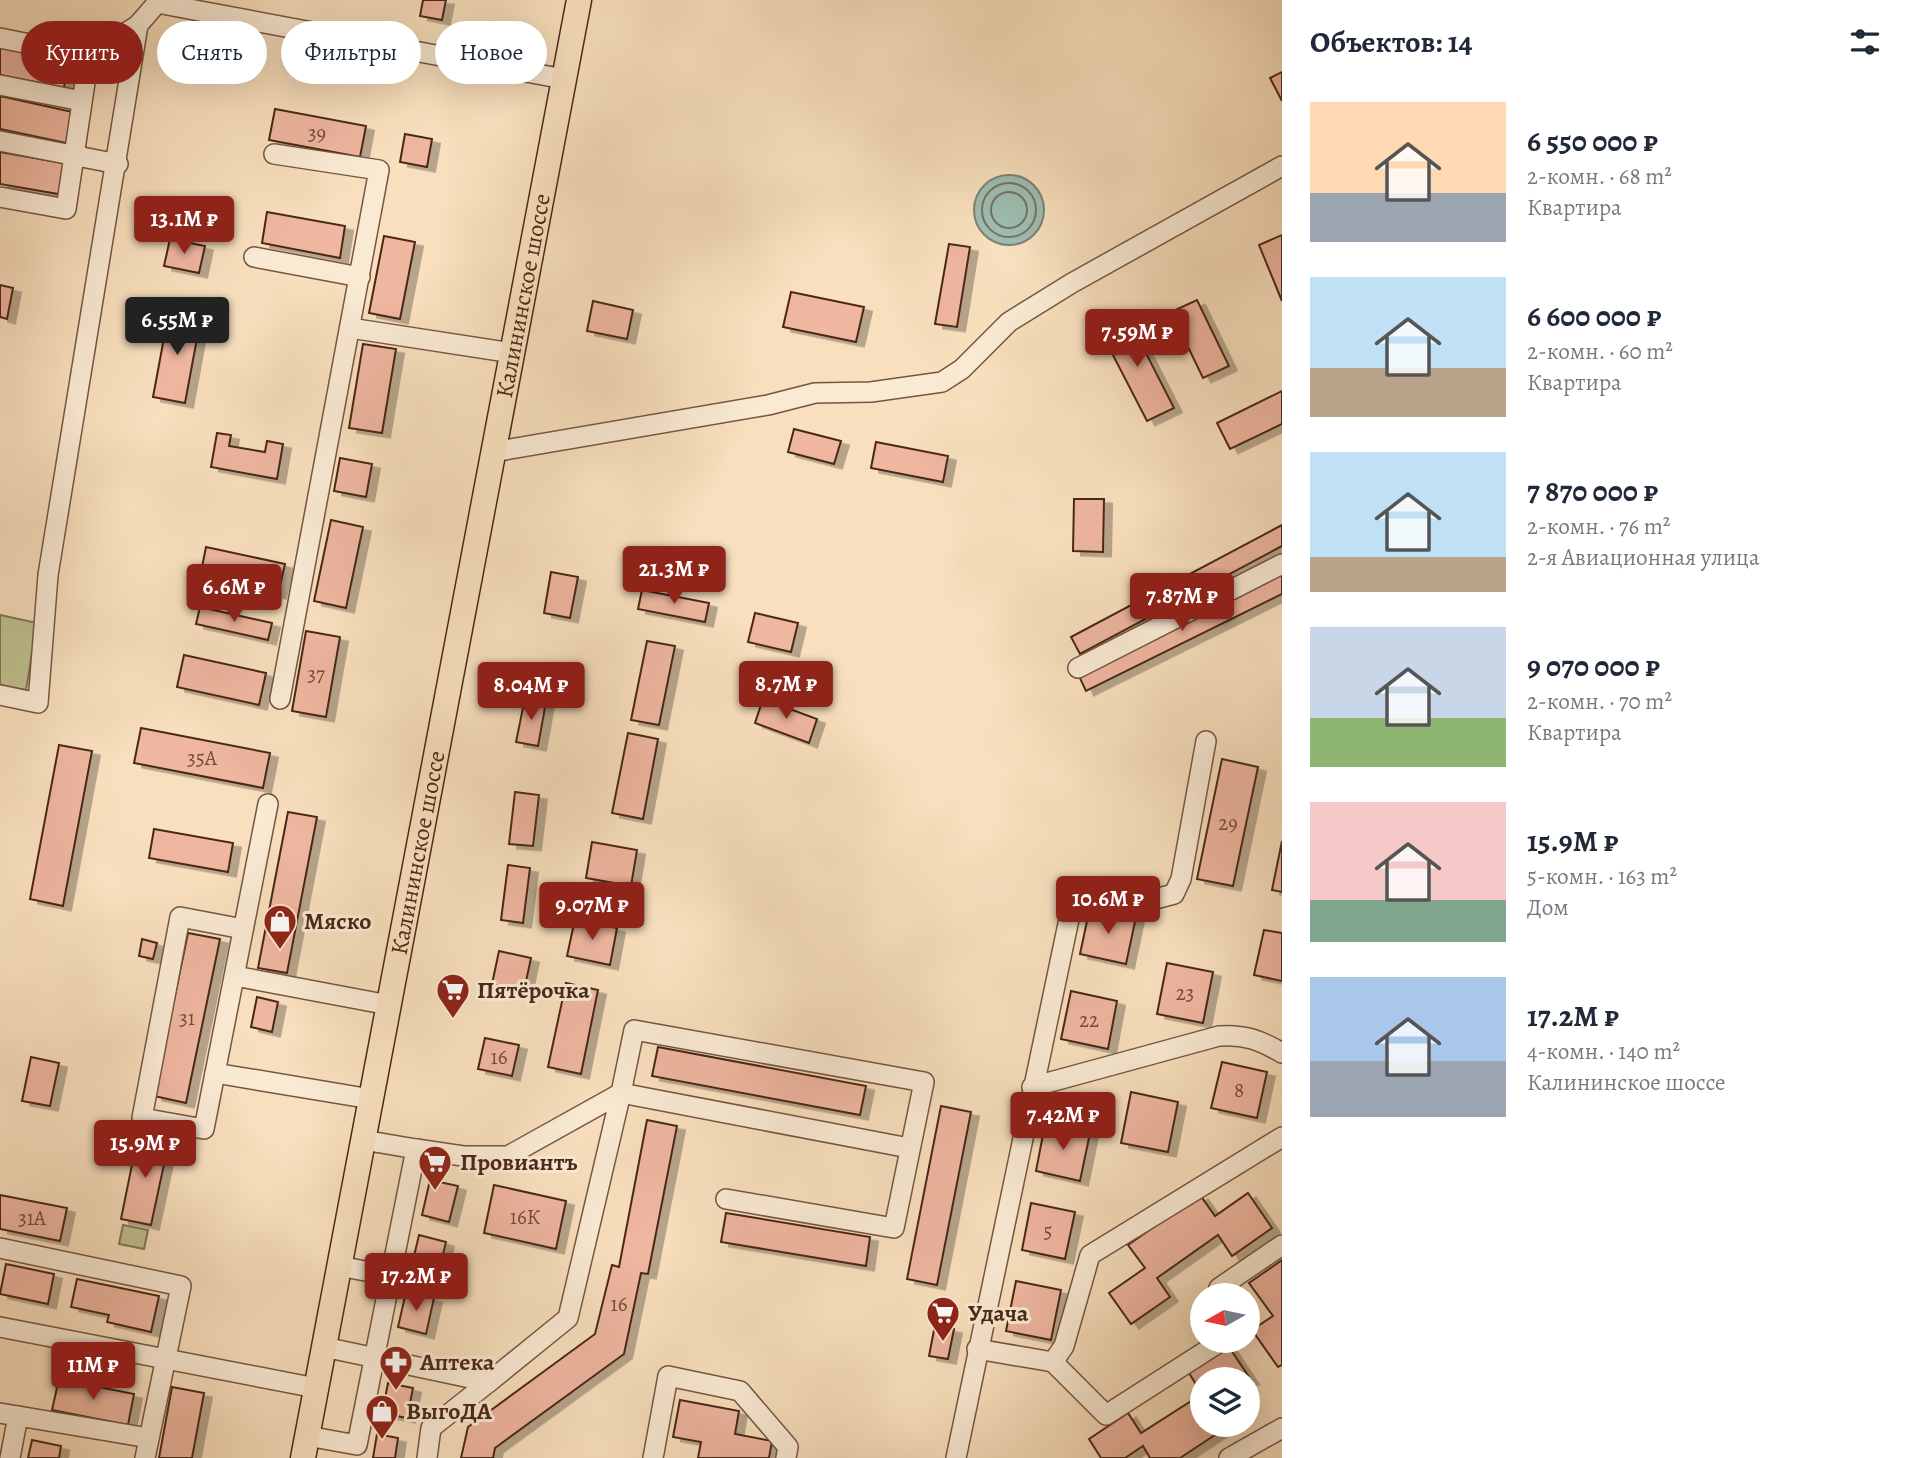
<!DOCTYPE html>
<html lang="ru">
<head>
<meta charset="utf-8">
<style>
  :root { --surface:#fff; --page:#f2f2f3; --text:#1f2937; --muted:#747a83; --accent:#8f2418 }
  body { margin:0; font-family:Alegreya,serif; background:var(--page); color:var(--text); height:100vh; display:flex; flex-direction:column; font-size:26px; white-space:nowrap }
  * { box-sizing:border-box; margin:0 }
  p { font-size:23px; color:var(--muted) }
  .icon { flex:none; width:38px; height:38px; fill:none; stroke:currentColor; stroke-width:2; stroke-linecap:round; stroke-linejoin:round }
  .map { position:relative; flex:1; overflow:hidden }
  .drawer { display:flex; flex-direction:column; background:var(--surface); width:630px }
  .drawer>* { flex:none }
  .banner { position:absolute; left:21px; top:21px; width:665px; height:63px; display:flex; gap:14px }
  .needle { width:46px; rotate:261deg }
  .fabs { position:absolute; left:1190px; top:1283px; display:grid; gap:14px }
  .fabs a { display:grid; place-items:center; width:70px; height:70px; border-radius:50%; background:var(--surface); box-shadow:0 7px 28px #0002; font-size:35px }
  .price { position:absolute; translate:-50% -60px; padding:0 16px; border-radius:7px; background:var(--accent); color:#fff; font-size:23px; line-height:46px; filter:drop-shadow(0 2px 4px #0008) }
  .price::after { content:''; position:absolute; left:50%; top:42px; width:21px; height:16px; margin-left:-10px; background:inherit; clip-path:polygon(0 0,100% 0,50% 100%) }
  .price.selected { background:#222; color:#fff }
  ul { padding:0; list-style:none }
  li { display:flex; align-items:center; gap:21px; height:175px; padding:0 28px }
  li span { display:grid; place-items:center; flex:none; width:196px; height:140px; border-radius:0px; color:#555 }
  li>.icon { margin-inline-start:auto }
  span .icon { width:84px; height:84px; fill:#fffc; stroke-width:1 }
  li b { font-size:30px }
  h2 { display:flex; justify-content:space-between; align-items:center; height:84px; padding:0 28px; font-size:30px }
  .pill { padding:0 24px; border-radius:32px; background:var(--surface); box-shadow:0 7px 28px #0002; font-size:24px; line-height:63px }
  .pill.selected { background:var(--accent); color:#fff }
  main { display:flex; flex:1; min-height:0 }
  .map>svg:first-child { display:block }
</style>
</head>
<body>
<main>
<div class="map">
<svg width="1282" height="1458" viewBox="0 0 1282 1458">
  <defs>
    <filter id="shadow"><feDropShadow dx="8" dy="4.5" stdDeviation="0" flood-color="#0004"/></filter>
  </defs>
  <rect width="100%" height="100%" fill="#f8dfbd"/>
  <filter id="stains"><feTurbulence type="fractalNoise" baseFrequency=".00286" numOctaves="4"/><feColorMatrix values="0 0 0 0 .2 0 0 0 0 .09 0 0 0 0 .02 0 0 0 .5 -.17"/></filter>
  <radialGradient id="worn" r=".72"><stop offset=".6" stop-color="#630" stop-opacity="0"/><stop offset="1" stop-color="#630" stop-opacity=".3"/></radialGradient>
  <g fill="#bfc190" stroke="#847454" stroke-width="2">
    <polygon points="0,615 37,623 26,690 0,685"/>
    <polygon points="123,1225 148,1230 144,1249 119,1244"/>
  </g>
  <circle fill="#9dbdb1" stroke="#7c8173" stroke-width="2" cx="1009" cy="210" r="35"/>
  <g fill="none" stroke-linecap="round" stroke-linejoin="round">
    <g stroke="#747264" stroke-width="2">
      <circle cx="1009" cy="210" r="27"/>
      <circle cx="1009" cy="210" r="18"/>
    </g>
  </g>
  <g fill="#efb6a0" stroke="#4a2817" stroke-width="2" filter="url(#shadow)">
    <polygon points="423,0 446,0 442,20 420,16"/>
    <polygon points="0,46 79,61 76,76 66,74 64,88 0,75"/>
    <polygon points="1282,72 1282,101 1270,78"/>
    <polygon points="0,96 77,113 71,144 0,129"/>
    <polygon points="275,109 366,126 360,157 269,140"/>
    <polygon points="405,134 432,139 427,167 400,162"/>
    <polygon points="0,152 69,164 64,195 0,184"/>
    <polygon points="267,212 345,226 340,258 262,243"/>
    <polygon points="1282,235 1282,301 1259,245"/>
    <polygon points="384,236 415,242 400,319 369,313"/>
    <polygon points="170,239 205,246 199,273 164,266"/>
    <polygon points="949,244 970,247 957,327 935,324"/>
    <polygon points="0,285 13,288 7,319 0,317"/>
    <polygon points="791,292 864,307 856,342 783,327"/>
    <polygon points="1197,300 1229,366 1203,378 1171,312"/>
    <polygon points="593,301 633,310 627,339 587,331"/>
    <polygon points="169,311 201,317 185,403 153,397"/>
    <polygon points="1127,316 1174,408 1147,421 1100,330"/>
    <polygon points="363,344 396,349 382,433 349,428"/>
    <polygon points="1282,391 1282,424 1230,449 1217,423"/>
    <polygon points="794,429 841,441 834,464 788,452"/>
    <polygon points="217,433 231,435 229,446 265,452 267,441 283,444 277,479 211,467"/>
    <polygon points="876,442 948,456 943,482 871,468"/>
    <polygon points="340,458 372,464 366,497 334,491"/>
    <polygon points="1074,499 1104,499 1103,552 1073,551"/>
    <polygon points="331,520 363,527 346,608 314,601"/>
    <polygon points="1282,525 1282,546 1080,654 1071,637"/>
    <polygon points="206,547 285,564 278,594 200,577"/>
    <polygon points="551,572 578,577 570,618 544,613"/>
    <polygon points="1282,573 1282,594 1086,691 1078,674"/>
    <polygon points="642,590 709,603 705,622 638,609"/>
    <polygon points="200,607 272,623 268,640 196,624"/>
    <polygon points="755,613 798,623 791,652 748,642"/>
    <polygon points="306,631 340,637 326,717 292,711"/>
    <polygon points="647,641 675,646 659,725 631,720"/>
    <polygon points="184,655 266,673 259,705 177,687"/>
    <polygon points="525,698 546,702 538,746 516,742"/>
    <polygon points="763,699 817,719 809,743 755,723"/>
    <polygon points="141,728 270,753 263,788 134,763"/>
    <polygon points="628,733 658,739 643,819 612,813"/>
    <polygon points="59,745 92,751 63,906 30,899"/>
    <polygon points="1222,759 1258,767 1233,886 1197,879"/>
    <polygon points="515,792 539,795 533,846 509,844"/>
    <polygon points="288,812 317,817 287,973 258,968"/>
    <polygon points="154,829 233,843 228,872 149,858"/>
    <polygon points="1282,841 1282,892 1272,890"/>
    <polygon points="592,842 637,850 631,886 586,878"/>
    <polygon points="508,865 530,868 523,923 501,920"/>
    <polygon points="1090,907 1136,917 1126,964 1080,954"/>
    <polygon points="575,919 617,928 610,965 567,956"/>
    <polygon points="1264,930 1282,933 1282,981 1254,975"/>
    <polygon points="188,933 220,939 186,1103 154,1096"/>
    <polygon points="142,939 157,943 153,959 139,956"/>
    <polygon points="499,951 531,958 524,991 492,984"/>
    <polygon points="1167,963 1213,972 1203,1023 1157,1014"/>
    <polygon points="566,983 598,990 581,1074 548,1067"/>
    <polygon points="1071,991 1117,1001 1108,1049 1061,1039"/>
    <polygon points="257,997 278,1002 272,1032 251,1027"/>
    <polygon points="485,1038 519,1045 512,1076 478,1069"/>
    <polygon points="658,1047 866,1086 860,1115 652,1076"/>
    <polygon points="31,1057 59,1063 50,1106 22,1101"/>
    <polygon points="1222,1062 1267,1072 1257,1118 1211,1108"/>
    <polygon points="1131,1092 1178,1102 1168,1152 1121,1143"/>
    <polygon points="941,1106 971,1112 937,1285 907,1279"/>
    <polygon points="647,1120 677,1126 648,1274 641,1273 624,1354 495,1448 493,1458 461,1458 468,1427 595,1334 612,1265 619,1267"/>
    <polygon points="1045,1124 1090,1133 1080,1181 1036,1171"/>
    <polygon points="138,1135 169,1141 151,1225 121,1219"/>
    <polygon points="430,1180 458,1186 449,1222 422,1215"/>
    <polygon points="494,1185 566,1201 556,1249 484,1233"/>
    <polygon points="1248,1193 1272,1228 1232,1256 1218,1235 1157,1278 1170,1297 1131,1324 1109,1293 1145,1268 1128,1245 1200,1195 1215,1216"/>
    <polygon points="0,1195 67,1208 60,1241 0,1229"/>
    <polygon points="1031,1203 1075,1212 1065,1259 1022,1250"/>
    <polygon points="726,1213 870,1237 866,1266 721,1242"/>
    <polygon points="419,1235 446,1242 437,1279 410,1273"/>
    <polygon points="1282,1260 1282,1365 1278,1367 1252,1330 1273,1316 1249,1283"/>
    <polygon points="6,1264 54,1274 48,1304 0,1294"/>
    <polygon points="77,1279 159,1296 151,1332 107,1322 109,1315 71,1307"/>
    <polygon points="1016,1281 1061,1290 1051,1340 1006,1331"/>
    <polygon points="406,1292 434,1298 426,1334 398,1327"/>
    <polygon points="935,1325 954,1329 948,1359 929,1356"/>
    <polygon points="1229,1347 1251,1380 1202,1379 1202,1424 1230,1425 1180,1458 1150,1458 1143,1446 1125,1458 1101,1458 1089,1439 1128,1413 1141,1433 1202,1394 1189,1373"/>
    <polygon points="59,1379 134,1394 128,1425 52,1410"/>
    <polygon points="388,1383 413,1388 407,1418 382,1413"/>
    <polygon points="172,1387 204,1393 192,1458 159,1458"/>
    <polygon points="680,1400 739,1411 735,1434 772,1441 769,1458 698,1458 701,1442 673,1437"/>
    <polygon points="377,1434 398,1438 395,1458 373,1458"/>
    <polygon points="32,1440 61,1446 59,1458 28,1458"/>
  </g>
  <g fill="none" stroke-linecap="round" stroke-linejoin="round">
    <defs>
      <g id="minor">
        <polyline points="157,0 157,3 564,79"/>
        <polyline points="0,38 89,56 138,25"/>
        <polyline points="0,85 82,101"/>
        <polyline points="0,141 118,164"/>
        <polyline points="274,154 379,170 280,699"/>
        <polyline points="0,197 66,209 89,56"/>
        <polyline points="254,257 360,277"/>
        <polyline points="350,328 512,353"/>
        <polyline points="493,452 768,405 815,393 871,392 942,382 962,369 1009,322 1072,283 1282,166"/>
        <polyline points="1078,668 1282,564"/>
        <polyline points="0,695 38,703 48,575 138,25 157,3"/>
        <polyline points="243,929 180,917 142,1118 204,1129 268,804"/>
        <polyline points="235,976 389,1005"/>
        <polyline points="215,1073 371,1099"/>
        <path d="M 1032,1087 L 1219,1036 C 1244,1034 1260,1040 1282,1053"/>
        <polyline points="416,1149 463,1156 508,1156 621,1093 634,1030 924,1082 894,1228 726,1199"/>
        <polyline points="0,1248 181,1286 145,1458"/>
        <polyline points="339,1266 391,1276"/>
        <polyline points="1223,1295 1219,1288 1282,1245"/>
        <polyline points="0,1327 316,1388"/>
        <polyline points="324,1347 489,1382 568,1318 621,1093 909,1148"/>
        <polyline points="977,1349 1053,1362 1064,1346 1090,1255 1282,1137"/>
        <polyline points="1053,1362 1106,1415 1223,1340"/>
        <polyline points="0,1413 18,1416"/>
        <polyline points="307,1436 357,1445 416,1149 363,1140"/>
        <polyline points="10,1458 18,1416 149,1438"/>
        <polyline points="427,1458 431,1428 489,1382"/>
        <polyline points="653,1458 668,1376 740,1391 788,1447 786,1458"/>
        <polyline points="956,1458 1073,900 1094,889 1159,898 1174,894 1181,879 1206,741"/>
        <polyline points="1229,1458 1282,1428"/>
      </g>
      <g id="major">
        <path id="s1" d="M 303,1458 L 579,0"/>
      </g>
    </defs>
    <use href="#minor" stroke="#765640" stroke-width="22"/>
    <use href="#major" stroke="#4a2817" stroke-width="27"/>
    <use href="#minor" stroke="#faead4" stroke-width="19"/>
    <use href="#major" stroke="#f8dfbd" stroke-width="24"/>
  </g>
  <defs>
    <symbol id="shop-pin" viewBox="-11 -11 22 30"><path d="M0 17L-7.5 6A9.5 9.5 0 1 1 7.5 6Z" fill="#8f2418" stroke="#faead4"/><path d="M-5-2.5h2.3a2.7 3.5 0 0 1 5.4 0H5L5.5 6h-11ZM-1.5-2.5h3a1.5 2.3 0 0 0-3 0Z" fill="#fff"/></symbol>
    <symbol id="supermarket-pin" viewBox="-11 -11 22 30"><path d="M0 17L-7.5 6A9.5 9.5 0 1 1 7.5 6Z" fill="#8f2418" stroke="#faead4"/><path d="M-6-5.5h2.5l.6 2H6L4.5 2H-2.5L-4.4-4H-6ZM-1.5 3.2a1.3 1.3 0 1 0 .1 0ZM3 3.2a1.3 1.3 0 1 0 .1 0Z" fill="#fff"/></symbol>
    <symbol id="pharmacy-pin" viewBox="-11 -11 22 30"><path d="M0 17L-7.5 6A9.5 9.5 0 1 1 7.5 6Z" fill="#8f2418" stroke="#faead4"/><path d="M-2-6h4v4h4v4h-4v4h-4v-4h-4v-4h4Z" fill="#fff"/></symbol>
  </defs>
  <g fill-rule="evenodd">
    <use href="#shop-pin" x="261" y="902" width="38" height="52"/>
    <use href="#supermarket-pin" x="434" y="971" width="38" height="52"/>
    <use href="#supermarket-pin" x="416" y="1143" width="38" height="52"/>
    <use href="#supermarket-pin" x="924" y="1294" width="38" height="52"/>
    <use href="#pharmacy-pin" x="377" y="1343" width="38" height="52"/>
    <use href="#shop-pin" x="363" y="1392" width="38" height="52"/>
  </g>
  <g text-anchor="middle" stroke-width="6" stroke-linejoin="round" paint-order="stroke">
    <g font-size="21" fill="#734c39">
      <text x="317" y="140">39</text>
      <text x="316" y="681">37</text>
      <text x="202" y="765">35А</text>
      <text x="1228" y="830">29</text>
      <text x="1185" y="1000">23</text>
      <text x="187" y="1025">31</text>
      <text x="1089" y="1027">22</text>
      <text x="499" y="1064">16</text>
      <text x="1239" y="1097">8</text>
      <text x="525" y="1224">16К</text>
      <text x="32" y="1225">31А</text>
      <text x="1048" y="1238">5</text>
      <text x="619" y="1311">16</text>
    </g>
    <g font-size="24" fill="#4a2817" stroke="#faead4">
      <text dy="8" stroke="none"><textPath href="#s1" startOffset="1183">Калининское шоссе</textPath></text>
      <text dy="8" stroke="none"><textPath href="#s1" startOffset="616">Калининское шоссе</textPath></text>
    </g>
    <g font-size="24" font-weight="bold" fill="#4a2817" stroke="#faead4" text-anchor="start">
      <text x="304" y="929">Мяско</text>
      <text x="477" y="998">Пятёрочка</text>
      <text x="460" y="1170">Провиантъ</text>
      <text x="968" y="1321">Удача</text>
      <text x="420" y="1370">Аптека</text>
      <text x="406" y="1419">ВыгоДА</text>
    </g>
  </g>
  <rect width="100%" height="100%" filter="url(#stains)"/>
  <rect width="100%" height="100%" fill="url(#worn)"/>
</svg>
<div class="fabs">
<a><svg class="needle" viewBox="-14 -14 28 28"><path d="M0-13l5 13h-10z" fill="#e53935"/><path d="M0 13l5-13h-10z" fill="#747a83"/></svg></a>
<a><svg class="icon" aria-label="layers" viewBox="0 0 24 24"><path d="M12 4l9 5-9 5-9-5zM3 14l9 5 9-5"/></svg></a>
</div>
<b class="price" style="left:184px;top:256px">13.1M ₽</b>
<b class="price selected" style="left:177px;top:357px">6.55M ₽</b>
<b class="price" style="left:1137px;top:369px">7.59M ₽</b>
<b class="price" style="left:674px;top:606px">21.3M ₽</b>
<b class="price" style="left:234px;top:624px">6.6M ₽</b>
<b class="price" style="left:1182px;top:633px">7.87M ₽</b>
<b class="price" style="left:786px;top:721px">8.7M ₽</b>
<b class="price" style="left:531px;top:722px">8.04M ₽</b>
<b class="price" style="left:1108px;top:936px">10.6M ₽</b>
<b class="price" style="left:592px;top:942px">9.07M ₽</b>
<b class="price" style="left:1063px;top:1152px">7.42M ₽</b>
<b class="price" style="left:145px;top:1180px">15.9M ₽</b>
<b class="price" style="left:416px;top:1313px">17.2M ₽</b>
<b class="price" style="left:93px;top:1402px">11M ₽</b>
<div class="banner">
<a class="pill selected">Купить</a>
<a class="pill">Снять</a>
<a class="pill">Фильтры</a>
<a class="pill">Новое</a>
</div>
</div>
<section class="drawer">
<h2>Объектов: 14<svg class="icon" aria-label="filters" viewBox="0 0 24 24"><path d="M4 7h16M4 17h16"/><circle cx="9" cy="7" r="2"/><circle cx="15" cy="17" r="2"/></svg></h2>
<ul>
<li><span style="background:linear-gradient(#ffd9b3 65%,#9aa5b1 0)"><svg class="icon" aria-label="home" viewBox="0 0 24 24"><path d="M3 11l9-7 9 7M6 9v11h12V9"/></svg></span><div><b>6 550 000 ₽</b><p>2-комн. · 68 m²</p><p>Квартира</p></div></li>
<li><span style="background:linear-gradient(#bfe0f5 65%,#b9a48a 0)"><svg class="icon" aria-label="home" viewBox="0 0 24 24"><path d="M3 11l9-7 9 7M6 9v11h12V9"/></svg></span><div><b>6 600 000 ₽</b><p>2-комн. · 60 m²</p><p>Квартира</p></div></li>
<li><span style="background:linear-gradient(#bfe0f5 75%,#b9a48a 0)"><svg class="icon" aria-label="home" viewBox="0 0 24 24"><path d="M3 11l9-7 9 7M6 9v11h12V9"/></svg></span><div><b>7 870 000 ₽</b><p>2-комн. · 76 m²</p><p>2-я Авиационная улица</p></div></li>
<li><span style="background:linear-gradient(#c9d6e8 65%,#8fb573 0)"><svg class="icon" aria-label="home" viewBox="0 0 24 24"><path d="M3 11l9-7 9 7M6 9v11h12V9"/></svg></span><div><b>9 070 000 ₽</b><p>2-комн. · 70 m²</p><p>Квартира</p></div></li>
<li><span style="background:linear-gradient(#f6c9c9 70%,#7fa58c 0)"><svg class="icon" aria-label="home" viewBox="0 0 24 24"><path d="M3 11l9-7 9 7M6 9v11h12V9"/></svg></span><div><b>15.9M ₽</b><p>5-комн. · 163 m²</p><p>Дом</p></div></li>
<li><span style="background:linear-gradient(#a9c7e8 60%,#9aa5b1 0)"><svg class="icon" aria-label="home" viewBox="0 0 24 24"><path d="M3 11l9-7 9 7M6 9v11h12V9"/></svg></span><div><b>17.2M ₽</b><p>4-комн. · 140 m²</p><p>Калининское шоссе</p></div></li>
</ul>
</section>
</main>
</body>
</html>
